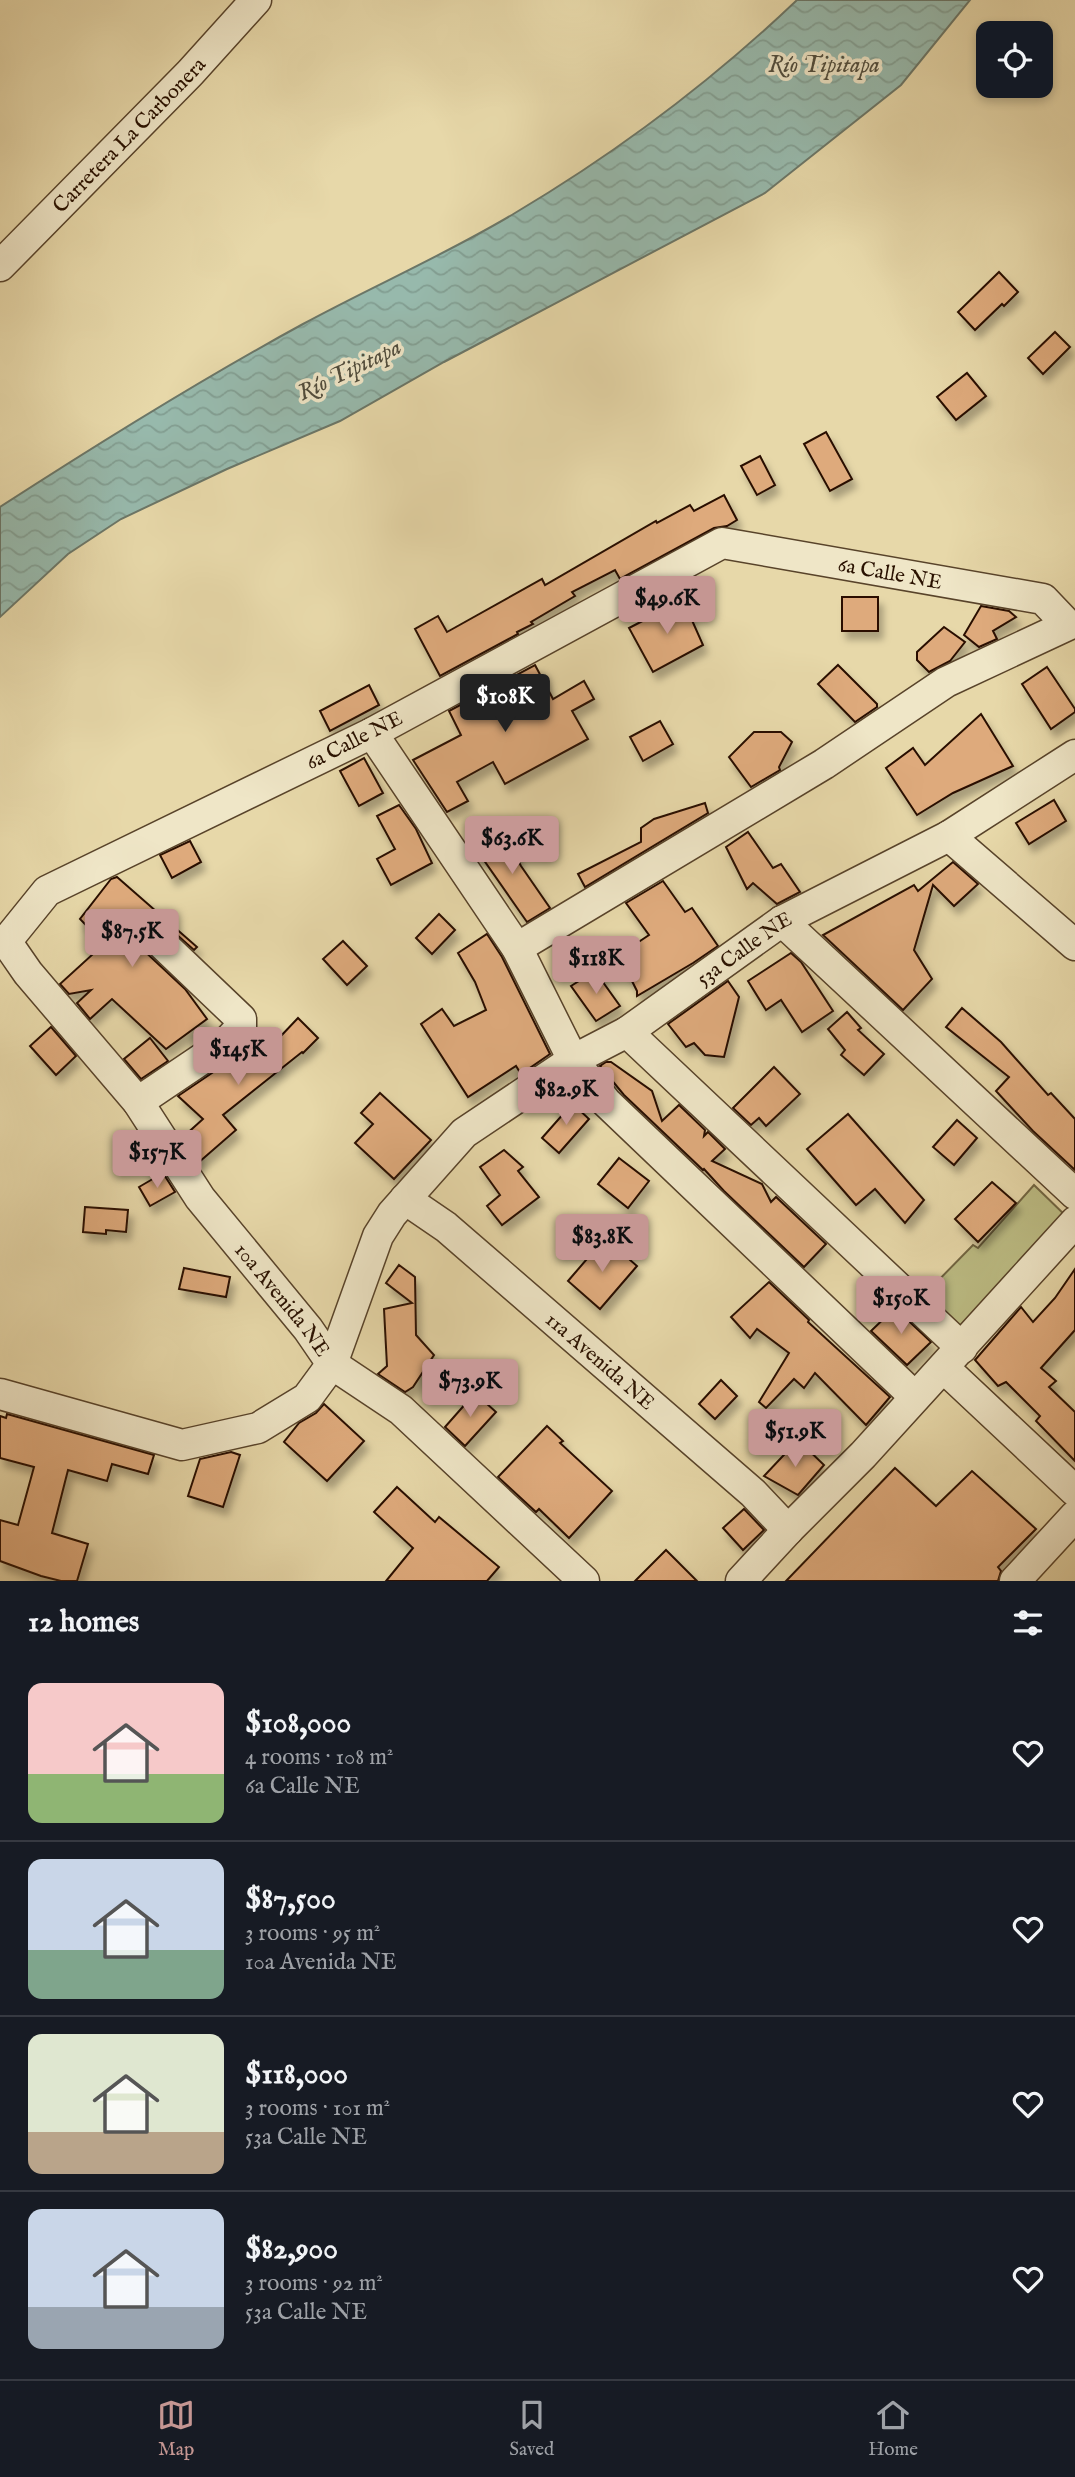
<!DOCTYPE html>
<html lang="en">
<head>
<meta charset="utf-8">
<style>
  :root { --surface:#171b24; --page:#242831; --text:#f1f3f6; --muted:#9ea1a6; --line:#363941; --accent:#c59692 }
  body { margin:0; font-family:"IM FELL English",serif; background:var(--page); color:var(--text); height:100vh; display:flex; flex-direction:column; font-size:26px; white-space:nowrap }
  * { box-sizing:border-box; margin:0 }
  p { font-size:23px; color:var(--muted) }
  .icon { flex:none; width:38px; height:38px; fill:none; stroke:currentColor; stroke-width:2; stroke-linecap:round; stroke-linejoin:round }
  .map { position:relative; height:1581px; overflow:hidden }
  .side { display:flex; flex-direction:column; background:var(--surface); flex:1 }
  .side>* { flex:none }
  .fabs { position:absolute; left:976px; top:21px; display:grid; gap:14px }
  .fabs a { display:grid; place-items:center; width:77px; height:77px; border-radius:14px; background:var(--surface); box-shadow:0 4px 10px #0003; font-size:35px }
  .price { position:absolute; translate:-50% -60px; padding:0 16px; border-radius:7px; background:var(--accent); color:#111; font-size:23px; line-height:46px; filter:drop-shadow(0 2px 4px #0008) }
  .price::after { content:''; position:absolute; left:50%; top:42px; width:21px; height:16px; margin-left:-10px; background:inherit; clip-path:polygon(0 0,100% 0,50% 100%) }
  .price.on { background:#222; color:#fff }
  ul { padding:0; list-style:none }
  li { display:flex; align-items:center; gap:21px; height:175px; padding:0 28px }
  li+li { border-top:2px solid var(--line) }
  li span { display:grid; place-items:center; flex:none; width:196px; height:140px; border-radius:14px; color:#555 }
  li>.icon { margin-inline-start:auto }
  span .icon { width:84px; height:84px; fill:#fffc; stroke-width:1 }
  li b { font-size:30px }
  h2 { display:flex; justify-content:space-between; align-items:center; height:84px; padding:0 28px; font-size:30px }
  .menu { display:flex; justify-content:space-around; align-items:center; height:98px; border-top:2px solid var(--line); background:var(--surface); font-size:19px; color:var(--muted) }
  .menu a { display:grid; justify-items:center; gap:4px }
  .menu .on { color:var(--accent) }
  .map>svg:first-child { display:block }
</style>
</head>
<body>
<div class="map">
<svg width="1075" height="1581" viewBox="0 0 1075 1581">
  <defs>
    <pattern id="water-waves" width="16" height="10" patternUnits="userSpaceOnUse" patternTransform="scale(1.75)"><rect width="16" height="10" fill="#97b9ac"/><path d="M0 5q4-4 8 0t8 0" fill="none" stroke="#829e92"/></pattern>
    <filter id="shadow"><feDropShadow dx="4.5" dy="8" stdDeviation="3.5" flood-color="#0004"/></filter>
  </defs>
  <rect width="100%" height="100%" fill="#e7d8a9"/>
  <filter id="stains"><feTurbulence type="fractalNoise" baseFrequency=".00286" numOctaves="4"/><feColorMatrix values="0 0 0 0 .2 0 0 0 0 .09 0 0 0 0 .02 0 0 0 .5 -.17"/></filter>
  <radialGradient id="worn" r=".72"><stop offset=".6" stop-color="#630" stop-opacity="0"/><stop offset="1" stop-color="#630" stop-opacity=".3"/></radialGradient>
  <polygon fill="#bcbc84" stroke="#726642" stroke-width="2" points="1034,1185 1067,1217 962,1333 925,1294 973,1245 978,1248"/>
  <path fill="url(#water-waves)" stroke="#6b7667" stroke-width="2" d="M 797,0 L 970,0 L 901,85 L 765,193 L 444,362 L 340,421 L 227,469 L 121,519 L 68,554 L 0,617 L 0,507 C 99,443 200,380 303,324 C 373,286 447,254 515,213 C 616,153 712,81 797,0 Z"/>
  <g fill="#deaa7c" stroke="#291100" stroke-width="2" filter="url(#shadow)">
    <polygon points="999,272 1018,292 1004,306 1002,304 975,330 958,312"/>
    <polygon points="1055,332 1070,347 1043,374 1028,358"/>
    <polygon points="967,373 986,396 956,420 937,397"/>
    <polygon points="826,432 852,479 830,491 804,444"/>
    <polygon points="760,456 775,485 757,495 741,466"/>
    <polygon points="724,495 737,520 727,526 714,528 620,579 615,570 572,592 575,596 531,622 533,624 517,632 518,634 440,676 415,629 438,616 447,632 542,579 545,585 656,521 657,523 690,505 694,511"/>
    <rect x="842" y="597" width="36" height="34"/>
    <polygon points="683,600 703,645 653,672 629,628"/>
    <polygon points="981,606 1009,611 1016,617 993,631 997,639 979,647 964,635"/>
    <polygon points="944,627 965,642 950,661 929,672 917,660 917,652"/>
    <polygon points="535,665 553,699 584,681 594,699 572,711 588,739 505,784 493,762 457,782 468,801 447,812 413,760 461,735 449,711"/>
    <polygon points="838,665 877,704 877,707 855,722 818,684"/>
    <polygon points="1047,667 1075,709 1075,712 1051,729 1022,684"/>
    <polygon points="369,685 379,705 330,731 320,711"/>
    <polygon points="981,714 1013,766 953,793 917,815 886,768 913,748 925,765"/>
    <polygon points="660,721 673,744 643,761 630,737"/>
    <polygon points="754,732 781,732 792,742 779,767 780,770 751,787 729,757"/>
    <polygon points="364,758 383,793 359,806 340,771"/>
    <polygon points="1054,800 1066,821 1029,844 1016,823"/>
    <polygon points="705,803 708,813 585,887 578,874 641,842 641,828 654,819"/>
    <polygon points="399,805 416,829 432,863 391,885 377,859 395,849 377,816"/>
    <polygon points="502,831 521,866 550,908 527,922 474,846"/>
    <polygon points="748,832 773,868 781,864 800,892 777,904 753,883 747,889 726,847"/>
    <polygon points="190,841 201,862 172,878 160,855"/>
    <polygon points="953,862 978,884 954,906 933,885 914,950 932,979 903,1010 823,935 914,885 918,891"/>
    <polygon points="117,877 197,947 194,950 159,919 148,919 141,924 137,931 137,940 141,948 185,989 207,1019 166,1049 112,999 90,1019 77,1003 91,990 69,994 60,984 104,944 80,919 111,879"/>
    <polygon points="663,881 685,912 692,908 718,946 693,963 637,996 637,991 619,955 649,935 626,903"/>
    <polygon points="439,914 455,930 432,954 416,938"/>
    <polygon points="487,934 502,957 550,1054 521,1074 516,1066 468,1097 421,1024 442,1009 454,1026 486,1010 475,982 458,953"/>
    <polygon points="343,941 367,966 347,985 323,959"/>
    <polygon points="791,953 801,962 833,1011 802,1032 781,1000 766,1010 748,981"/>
    <polygon points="595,971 620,1006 596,1021 571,986"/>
    <polygon points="728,981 739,997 724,1057 705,1055 694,1043 686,1047 668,1024"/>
    <polygon points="962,1008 1001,1042 1048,1095 1051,1093 1075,1119 1075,1170 1033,1131 996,1091 1009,1077 946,1027"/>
    <polygon points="847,1012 861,1028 858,1030 884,1054 864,1075 841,1055 845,1050 828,1029"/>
    <polygon points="298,1018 318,1038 303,1053 302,1052 223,1115 236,1130 198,1163 182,1138 203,1119 178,1096 237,1056 250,1043 261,1057"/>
    <polygon points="51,1027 76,1056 56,1075 30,1046"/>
    <polygon points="150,1038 168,1061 141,1079 124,1059"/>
    <polygon points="606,1062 611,1062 652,1091 662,1121 679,1105 705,1130 704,1136 708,1132 725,1149 712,1161 762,1184 771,1202 776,1197 826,1244 804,1267 724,1191 704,1169 703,1170 624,1095 600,1066"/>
    <polygon points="774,1067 800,1094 766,1126 759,1118 751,1125 733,1108"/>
    <polygon points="380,1093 431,1140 394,1179 355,1143 373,1124 361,1113"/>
    <polygon points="579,1096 584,1103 575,1106 589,1119 559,1153 542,1138"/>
    <polygon points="848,1114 924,1200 905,1223 875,1189 856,1205 807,1149"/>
    <polygon points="957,1120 977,1138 954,1165 933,1147"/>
    <polygon points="504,1150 523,1167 518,1171 539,1197 502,1225 487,1206 500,1195 480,1167"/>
    <polygon points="619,1158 649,1181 628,1208 598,1184"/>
    <polygon points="163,1173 175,1192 150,1206 139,1187"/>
    <polygon points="992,1182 1016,1203 978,1242 955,1219"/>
    <polygon points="85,1207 128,1210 126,1232 106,1230 106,1234 83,1232"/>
    <polygon points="605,1238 637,1266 600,1309 568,1281"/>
    <polygon points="399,1265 415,1277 416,1335 434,1355 413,1387 405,1392 378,1374 387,1366 384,1309 412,1303 386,1283"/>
    <polygon points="184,1268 230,1277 226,1297 179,1289"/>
    <polygon points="1075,1269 1075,1330 1041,1368 1056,1381 1049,1387 1075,1412 1075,1461 1036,1421 1040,1416 1006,1382 998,1386 975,1360 1021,1307 1033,1322 1055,1298"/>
    <polygon points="769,1282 809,1320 808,1322 890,1397 866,1425 815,1373 804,1388 794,1379 766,1408 759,1402 789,1353 757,1329 750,1338 731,1317"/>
    <polygon points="895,1308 931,1342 907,1365 871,1331"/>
    <polygon points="721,1380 737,1396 715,1419 699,1404"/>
    <polygon points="475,1393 496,1412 465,1446 445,1427"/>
    <polygon points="324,1404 364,1441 327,1481 284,1442 299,1423 316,1413"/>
    <polygon points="7,1414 154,1455 148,1474 112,1464 107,1481 68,1470 52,1533 88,1544 77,1581 61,1581 41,1576 0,1561 0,1520 18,1525 34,1467 0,1458 0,1416 6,1418"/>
    <polygon points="547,1426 563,1441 560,1443 612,1491 569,1538 539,1509 536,1512 498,1477"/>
    <polygon points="798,1440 824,1465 798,1495 764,1476"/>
    <polygon points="231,1452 240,1455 223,1507 188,1496 200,1459"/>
    <polygon points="895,1468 936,1506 972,1471 1036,1529 998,1567 1001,1571 998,1581 786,1581"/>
    <polygon points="397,1487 435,1522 439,1517 499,1567 487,1581 386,1581 413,1548 374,1512"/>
    <polygon points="744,1509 764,1530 743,1550 723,1528"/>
    <polygon points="666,1550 697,1581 635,1581"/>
  </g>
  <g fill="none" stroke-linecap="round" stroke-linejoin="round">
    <defs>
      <g id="minor">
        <path id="s1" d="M 0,266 L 190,73 L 256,0"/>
        <polyline points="372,733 517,948 573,1060 606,1102 915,1397"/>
        <polyline points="949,836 1075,945"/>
        <polyline points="782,921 1075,1194"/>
        <path id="s2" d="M 517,948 L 824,764 L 946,682 L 1068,625 L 1043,599 L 722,543 L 372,733 L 47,891 L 9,938 L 10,947 L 28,973 L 138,1102 L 200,1198 L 308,1329 L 332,1364 L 401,1410 L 584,1581"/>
        <polyline points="627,1032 962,1348"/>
        <polyline points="138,1102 227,1042 241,1027 241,1019 154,936"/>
        <path id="s3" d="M 405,1199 L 446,1227 L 753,1493 L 788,1530"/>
        <polyline points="944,1368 1075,1491"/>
        <path id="s4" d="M 0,1394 L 182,1445 L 258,1428 L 307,1398 L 332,1364 L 378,1236 L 392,1214 L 464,1133 L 573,1060 L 627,1032 L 782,921 L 949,836 L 1075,755"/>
        <polyline points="741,1581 788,1530 863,1455 1075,1222"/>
        <polyline points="1015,1581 1075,1516"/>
      </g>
    </defs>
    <use href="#minor" stroke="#58432a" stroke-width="33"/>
    <use href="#minor" stroke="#efe6c7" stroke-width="30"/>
  </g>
  <g text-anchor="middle" stroke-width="7" stroke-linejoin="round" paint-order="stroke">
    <g font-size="21" fill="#291100" stroke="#efe6c7">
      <text dy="7" stroke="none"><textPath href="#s1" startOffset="184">Carretera La Carbonera</textPath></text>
      <text transform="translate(890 573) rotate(10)" y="7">6a Calle NE</text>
      <text transform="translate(354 740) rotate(-27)" y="7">6a Calle NE</text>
      <text dy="7" stroke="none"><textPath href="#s4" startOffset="973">53a Calle NE</textPath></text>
      <text dy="7" stroke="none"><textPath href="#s2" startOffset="2277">10a Avenida NE</textPath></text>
      <text dy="7" stroke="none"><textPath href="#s3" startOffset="254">11a Avenida NE</textPath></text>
    </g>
    <g font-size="23" font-style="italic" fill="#504c3c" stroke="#efe6c7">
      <text x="824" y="72">Río Tipitapa</text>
      <text transform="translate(349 369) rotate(-26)" y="8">Río Tipitapa</text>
    </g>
  </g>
  <rect width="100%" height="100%" filter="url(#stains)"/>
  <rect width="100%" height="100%" fill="url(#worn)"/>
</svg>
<div class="fabs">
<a><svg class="icon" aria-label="locate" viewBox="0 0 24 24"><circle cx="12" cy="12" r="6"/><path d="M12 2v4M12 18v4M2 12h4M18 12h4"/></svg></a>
</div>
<b class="price" style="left:667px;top:636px">$49.6K</b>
<b class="price on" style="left:505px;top:734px">$108K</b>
<b class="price" style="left:512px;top:876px">$63.6K</b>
<b class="price" style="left:132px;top:969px">$87.5K</b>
<b class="price" style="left:596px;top:996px">$118K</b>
<b class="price" style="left:238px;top:1087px">$145K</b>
<b class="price" style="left:566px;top:1127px">$82.9K</b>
<b class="price" style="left:157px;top:1190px">$157K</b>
<b class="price" style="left:602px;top:1274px">$83.8K</b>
<b class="price" style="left:901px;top:1336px">$150K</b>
<b class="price" style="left:470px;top:1419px">$73.9K</b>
<b class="price" style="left:795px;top:1469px">$51.9K</b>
</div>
<section class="side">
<h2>12 homes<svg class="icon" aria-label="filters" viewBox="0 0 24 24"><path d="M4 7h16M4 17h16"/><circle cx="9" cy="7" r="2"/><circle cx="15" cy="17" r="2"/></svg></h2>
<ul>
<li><span style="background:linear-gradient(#f6c9c9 65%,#8fb573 0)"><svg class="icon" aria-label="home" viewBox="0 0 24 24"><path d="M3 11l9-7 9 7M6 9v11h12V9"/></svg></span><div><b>$108,000</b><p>4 rooms · 108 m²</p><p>6a Calle NE</p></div><svg class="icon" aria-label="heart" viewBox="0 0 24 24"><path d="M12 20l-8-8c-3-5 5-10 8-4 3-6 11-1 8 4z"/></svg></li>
<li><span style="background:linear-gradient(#c9d6e8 65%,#7fa58c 0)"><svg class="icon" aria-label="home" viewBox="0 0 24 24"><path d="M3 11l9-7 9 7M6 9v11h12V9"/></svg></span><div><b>$87,500</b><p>3 rooms · 95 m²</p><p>10a Avenida NE</p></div><svg class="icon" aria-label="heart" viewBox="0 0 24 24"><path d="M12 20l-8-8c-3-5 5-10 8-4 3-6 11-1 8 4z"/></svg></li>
<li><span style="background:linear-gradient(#dfe7d0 70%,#b9a48a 0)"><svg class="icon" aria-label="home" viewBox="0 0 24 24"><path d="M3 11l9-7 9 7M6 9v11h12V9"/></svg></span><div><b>$118,000</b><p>3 rooms · 101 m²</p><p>53a Calle NE</p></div><svg class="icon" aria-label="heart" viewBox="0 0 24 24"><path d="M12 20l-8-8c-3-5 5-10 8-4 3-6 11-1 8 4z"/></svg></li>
<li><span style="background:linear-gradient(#c9d6e8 70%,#9aa5b1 0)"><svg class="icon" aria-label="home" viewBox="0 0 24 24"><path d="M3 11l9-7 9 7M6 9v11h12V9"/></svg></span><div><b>$82,900</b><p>3 rooms · 92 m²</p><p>53a Calle NE</p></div><svg class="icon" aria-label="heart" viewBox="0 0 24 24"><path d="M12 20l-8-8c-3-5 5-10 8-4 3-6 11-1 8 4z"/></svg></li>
</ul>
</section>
<nav class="menu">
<a class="on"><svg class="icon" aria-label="map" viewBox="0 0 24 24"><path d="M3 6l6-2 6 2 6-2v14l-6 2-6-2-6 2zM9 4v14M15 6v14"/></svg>Map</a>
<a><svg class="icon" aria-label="saved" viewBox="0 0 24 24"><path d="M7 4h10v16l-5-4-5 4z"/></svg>Saved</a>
<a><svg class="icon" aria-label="home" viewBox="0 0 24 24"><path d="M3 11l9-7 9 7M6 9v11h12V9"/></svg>Home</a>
</nav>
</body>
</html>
